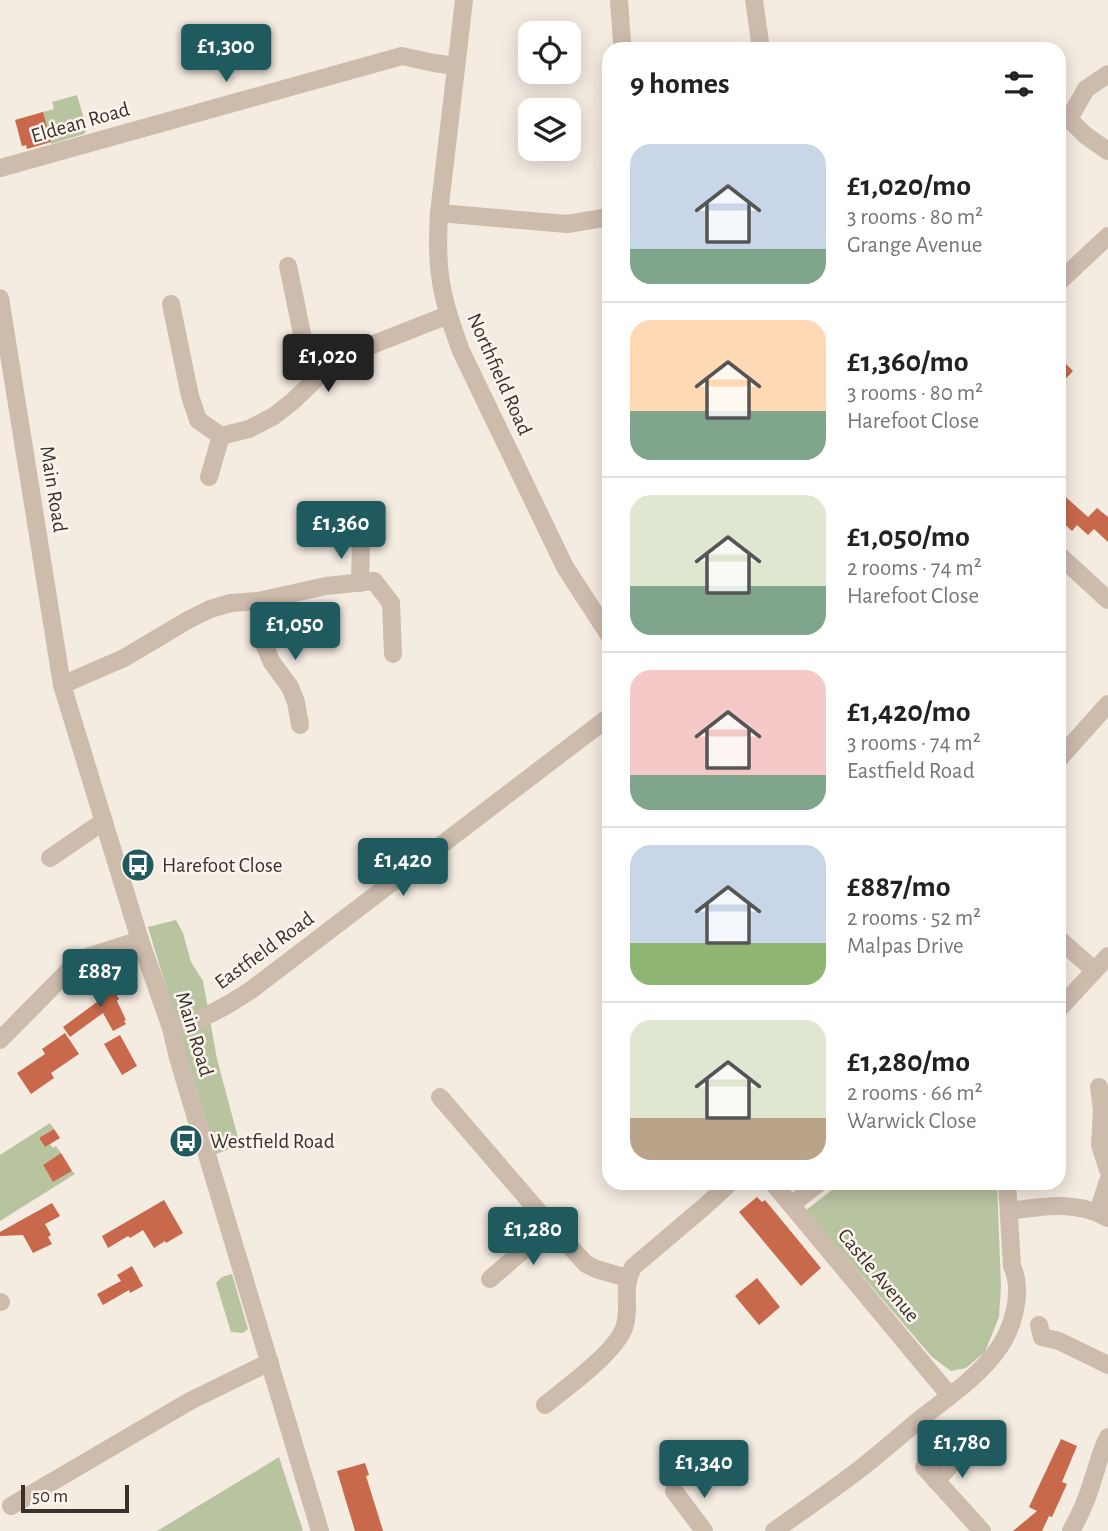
<!DOCTYPE html>
<html lang="en">
<head>
<meta charset="utf-8">
<style>
  :root { --surface:#fff; --page:#f6f6f6; --text:#222; --muted:#767676; --line:#e0e0e0; --accent:#1f5a5e }
  body { margin:0; font-family:"Alegreya Sans",sans-serif; background:var(--page); color:var(--text); height:100vh; display:flex; flex-direction:column; font-size:26px; white-space:nowrap }
  * { box-sizing:border-box; margin:0 }
  p { font-size:23px; color:var(--muted) }
  .icon { flex:none; width:38px; height:38px; fill:none; stroke:currentColor; stroke-width:2; stroke-linecap:round; stroke-linejoin:round }
  .map { position:relative; flex:1; overflow:hidden }
  .sheet { position:absolute; left:602px; top:42px; width:464px; height:1148px; display:flex; flex-direction:column; background:var(--surface); border-radius:21px; box-shadow:0 4px 18px #0003 }
  .sheet>* { flex:none }
  .tools { position:absolute; left:518px; top:21px; display:grid; gap:14px }
  .tools a { display:grid; place-items:center; width:63px; height:63px; border-radius:14px; background:var(--surface); box-shadow:0 4px 18px #0003; font-size:35px }
  .scale { position:absolute; left:21px; bottom:18px; width:108px; box-sizing:border-box; padding-left:7px; border:4px solid #3b302b; border-top:0; font-size:19px; line-height:24px; white-space:nowrap; color:#3b302b; -webkit-text-stroke:5px #fbf5ee; paint-order:stroke }
  .price { position:absolute; translate:-50% -60px; padding:0 16px; border-radius:7px; background:var(--accent); color:#fff; font-size:23px; line-height:46px; filter:drop-shadow(0 2px 4px #0008) }
  .price::after { content:''; position:absolute; left:50%; top:42px; width:21px; height:16px; margin-left:-10px; background:inherit; clip-path:polygon(0 0,100% 0,50% 100%) }
  .price.active { background:#222; color:#fff }
  ul { padding:0; list-style:none }
  li { display:flex; align-items:center; gap:21px; height:175px; padding:0 28px }
  li+li { border-top:2px solid var(--line) }
  li span { display:grid; place-items:center; flex:none; width:196px; height:140px; border-radius:21px; color:#555 }
  li>.icon { margin-inline-start:auto }
  span .icon { width:84px; height:84px; fill:#fffc; stroke-width:1 }
  li b { font-size:30px }
  h2 { display:flex; justify-content:space-between; align-items:center; height:84px; padding:0 28px; font-size:30px }
  .map>svg:first-child { display:block }
</style>
</head>
<body>
<div class="map">
<svg width="1108" height="1531" viewBox="0 0 1108 1531">
  <rect width="100%" height="100%" fill="#f4ebe1"/>
  <g fill="#b8c4a0">
    <polygon points="77,95 87,129 84,134 51,144 46,125 39,113 54,109 52,102"/>
    <polygon points="176,920 183,933 191,962 203,981 217,1059 240,1145 216,1154 148,927"/>
    <polygon points="50,1123 54,1129 39,1139 45,1147 50,1144 53,1148 56,1146 61,1153 43,1165 53,1182 72,1171 75,1174 0,1221 0,1155"/>
    <polygon points="841,1183 997,1183 1001,1286 999,1317 985,1352 966,1368 951,1371 932,1357 806,1210"/>
    <polygon points="232,1274 248,1329 243,1333 231,1332 216,1283 222,1277"/>
    <polygon points="279,1457 303,1531 157,1531"/>
  </g>
  <g fill="#c8694b">
    <polygon points="43,112 51,142 27,149 26,145 22,146 15,120"/>
    <polygon points="1059,357 1073,371 1059,386"/>
    <polygon points="1059,491 1088,517 1097,508 1108,517 1108,542 1094,529 1088,535 1077,525 1072,531 1059,519"/>
    <polygon points="107,978 119,999 117,1001 126,1020 124,1021 126,1024 113,1031 103,1013 70,1037 63,1027 97,1002 89,987"/>
    <polygon points="65,1033 79,1054 51,1073 54,1078 31,1094 17,1073 45,1054 42,1049"/>
    <polygon points="120,1035 137,1066 122,1075 104,1044"/>
    <polygon points="54,1129 60,1138 45,1147 39,1138"/>
    <polygon points="61,1153 72,1171 53,1182 43,1165"/>
    <polygon points="757,1197 762,1202 765,1200 821,1268 801,1286 739,1212"/>
    <polygon points="164,1200 183,1233 166,1243 165,1241 154,1248 143,1230 130,1238 128,1236 108,1248 102,1236"/>
    <polygon points="52,1203 60,1216 45,1224 51,1235 48,1237 52,1244 33,1253 23,1235 0,1236 0,1232"/>
    <polygon points="132,1266 143,1286 130,1293 129,1290 103,1305 97,1294 121,1281 117,1275"/>
    <polygon points="757,1278 780,1307 759,1325 735,1296"/>
    <polygon points="1061,1439 1077,1446 1062,1482 1067,1484 1052,1517 1049,1516 1042,1531 1013,1531 1037,1511 1029,1507"/>
    <polygon points="365,1463 369,1475 366,1476 383,1531 355,1531 337,1471"/>
  </g>
  <g fill="none" stroke-linecap="round" stroke-linejoin="round">
    <g stroke="#cdbbac" stroke-width="18">
      <path d="M 464,0 L 439,213 C 438,234 437,254 440,275 C 443,301 452,326 461,351 L 565,567 L 609,635"/>
      <polyline points="619,0 622,42"/>
      <polyline points="754,0 761,49"/>
      <polyline points="1059,116 1069,119 1085,135 1108,151"/>
      <polyline points="1069,119 1086,89 1108,74"/>
      <polyline points="0,168 402,56 434,63 456,66"/>
      <polyline points="439,213 567,224 609,217"/>
      <polyline points="288,266 306,353 321,374"/>
      <polyline points="1059,282 1108,236"/>
      <polyline points="0,298 62,685 140,940 171,1028 178,1058 320,1531"/>
      <polyline points="171,304 190,396 198,420 221,436"/>
      <polyline points="209,477 221,436 249,429 274,416 293,401 321,374 364,348 448,315"/>
      <polyline points="1059,555 1108,600"/>
      <polyline points="360,583 361,540"/>
      <polyline points="258,601 263,641 271,661 290,687 296,702 300,725"/>
      <polyline points="62,685 124,658 188,620 210,609 231,603 258,601 326,586 374,581 391,603 393,654"/>
      <polyline points="1059,759 1108,704"/>
      <polyline points="50,858 104,821"/>
      <polyline points="1059,939 1094,970"/>
      <polyline points="1059,1009 1108,956"/>
      <path d="M 171,1028 C 200,1022 227,1006 251,990 L 609,717"/>
      <polyline points="0,1040 73,966 87,957 140,940"/>
      <polyline points="1099,1087 1102,1110 1100,1145 1108,1170"/>
      <polyline points="440,1097 551,1226 586,1264 596,1269 627,1278"/>
      <polyline points="773,1183 950,1396"/>
      <polyline points="791,1205 819,1183"/>
      <path d="M 1009,1211 C 1043,1206 1077,1200 1108,1218"/>
      <polyline points="1098,1212 1108,1181"/>
      <polyline points="490,1279 551,1226"/>
      <polyline points="0,1302 1,1302"/>
      <polyline points="1039,1325 1042,1337 1059,1341 1108,1365"/>
      <path d="M 545,1405 C 567,1387 618,1351 625,1325 C 631,1303 621,1291 633,1267 L 705,1206 L 730,1183"/>
      <polyline points="924,1467 982,1531"/>
      <polyline points="936,1481 961,1454"/>
      <polyline points="674,1491 704,1531"/>
      <polyline points="11,1506 190,1401 270,1362"/>
      <path d="M 774,1531 C 799,1513 824,1496 848,1478 C 873,1460 896,1439 919,1420 C 945,1399 976,1379 996,1352 C 1013,1330 1024,1292 1012,1266 L 1007,1183"/>
      <path d="M 1071,1531 C 1080,1515 1088,1497 1093,1479 C 1098,1464 1101,1451 1108,1437"/>
    </g>
  </g>
  <defs>
    <symbol id="bus-disc" viewBox="-11 -11 22 22"><circle r="9.5" fill="#1f5a5e" stroke="#fbf5ee"/><path d="M-5-6H5V4H4V6H2V4H-2V6H-4V4H-5ZM-3.5-4V0h7V-4ZM-3.5 1.2v1.5H-2V1.2ZM2 1.2v1.5H3.5V1.2Z" fill="#fff"/></symbol>
  </defs>
  <g fill-rule="evenodd">
    <use href="#bus-disc" x="119" y="846" width="38" height="38"/>
    <use href="#bus-disc" x="167" y="1122" width="38" height="38"/>
  </g>
  <g text-anchor="middle" stroke-width="5" stroke-linejoin="round" paint-order="stroke">
    <g font-size="21" fill="#3b302b" stroke="#fbf5ee">
      <text transform="translate(80 122) rotate(-16)" y="7">Eldean Road</text>
      <text transform="translate(500 374) rotate(66)" y="7">Northfield Road</text>
      <text transform="translate(54 489) rotate(81)" y="7">Main Road</text>
      <text transform="translate(264 950) rotate(-36)" y="7">Eastfield Road</text>
      <text transform="translate(195 1034) rotate(73)" y="7">Main Road</text>
      <text transform="translate(879 1275) rotate(50)" y="7">Castle Avenue</text>
    </g>
    <g font-size="21" fill="#3b302b" stroke="#fbf5ee" text-anchor="start">
      <text x="162" y="872">Harefoot Close</text>
      <text x="210" y="1148">Westfield Road</text>
    </g>
  </g>
</svg>
<div class="tools">
<a><svg class="icon" aria-label="locate" viewBox="0 0 24 24"><circle cx="12" cy="12" r="6"/><path d="M12 2v4M12 18v4M2 12h4M18 12h4"/></svg></a>
<a><svg class="icon" aria-label="layers" viewBox="0 0 24 24"><path d="M12 4l9 5-9 5-9-5zM3 14l9 5 9-5"/></svg></a>
</div>
<div class="scale">50 m</div>
<b class="price" style="left:226px;top:84px">£1,300</b>
<b class="price active" style="left:328px;top:394px">£1,020</b>
<b class="price" style="left:341px;top:561px">£1,360</b>
<b class="price" style="left:295px;top:662px">£1,050</b>
<b class="price" style="left:403px;top:898px">£1,420</b>
<b class="price" style="left:100px;top:1009px">£887</b>
<b class="price" style="left:533px;top:1267px">£1,280</b>
<b class="price" style="left:962px;top:1480px">£1,780</b>
<b class="price" style="left:704px;top:1500px">£1,340</b>
<section class="sheet">
<h2>9 homes<svg class="icon" aria-label="filters" viewBox="0 0 24 24"><path d="M4 7h16M4 17h16"/><circle cx="9" cy="7" r="2"/><circle cx="15" cy="17" r="2"/></svg></h2>
<ul>
<li><span style="background:linear-gradient(#c9d6e8 75%,#7fa58c 0)"><svg class="icon" aria-label="home" viewBox="0 0 24 24"><path d="M3 11l9-7 9 7M6 9v11h12V9"/></svg></span><div><b>£1,020/mo</b><p>3 rooms · 80 m²</p><p>Grange Avenue</p></div></li>
<li><span style="background:linear-gradient(#ffd9b3 65%,#7fa58c 0)"><svg class="icon" aria-label="home" viewBox="0 0 24 24"><path d="M3 11l9-7 9 7M6 9v11h12V9"/></svg></span><div><b>£1,360/mo</b><p>3 rooms · 80 m²</p><p>Harefoot Close</p></div></li>
<li><span style="background:linear-gradient(#dfe7d0 65%,#7fa58c 0)"><svg class="icon" aria-label="home" viewBox="0 0 24 24"><path d="M3 11l9-7 9 7M6 9v11h12V9"/></svg></span><div><b>£1,050/mo</b><p>2 rooms · 74 m²</p><p>Harefoot Close</p></div></li>
<li><span style="background:linear-gradient(#f6c9c9 75%,#7fa58c 0)"><svg class="icon" aria-label="home" viewBox="0 0 24 24"><path d="M3 11l9-7 9 7M6 9v11h12V9"/></svg></span><div><b>£1,420/mo</b><p>3 rooms · 74 m²</p><p>Eastfield Road</p></div></li>
<li><span style="background:linear-gradient(#c9d6e8 70%,#8fb573 0)"><svg class="icon" aria-label="home" viewBox="0 0 24 24"><path d="M3 11l9-7 9 7M6 9v11h12V9"/></svg></span><div><b>£887/mo</b><p>2 rooms · 52 m²</p><p>Malpas Drive</p></div></li>
<li><span style="background:linear-gradient(#dfe7d0 70%,#b9a48a 0)"><svg class="icon" aria-label="home" viewBox="0 0 24 24"><path d="M3 11l9-7 9 7M6 9v11h12V9"/></svg></span><div><b>£1,280/mo</b><p>2 rooms · 66 m²</p><p>Warwick Close</p></div></li>
</ul>
</section>
</div>
</body>
</html>
